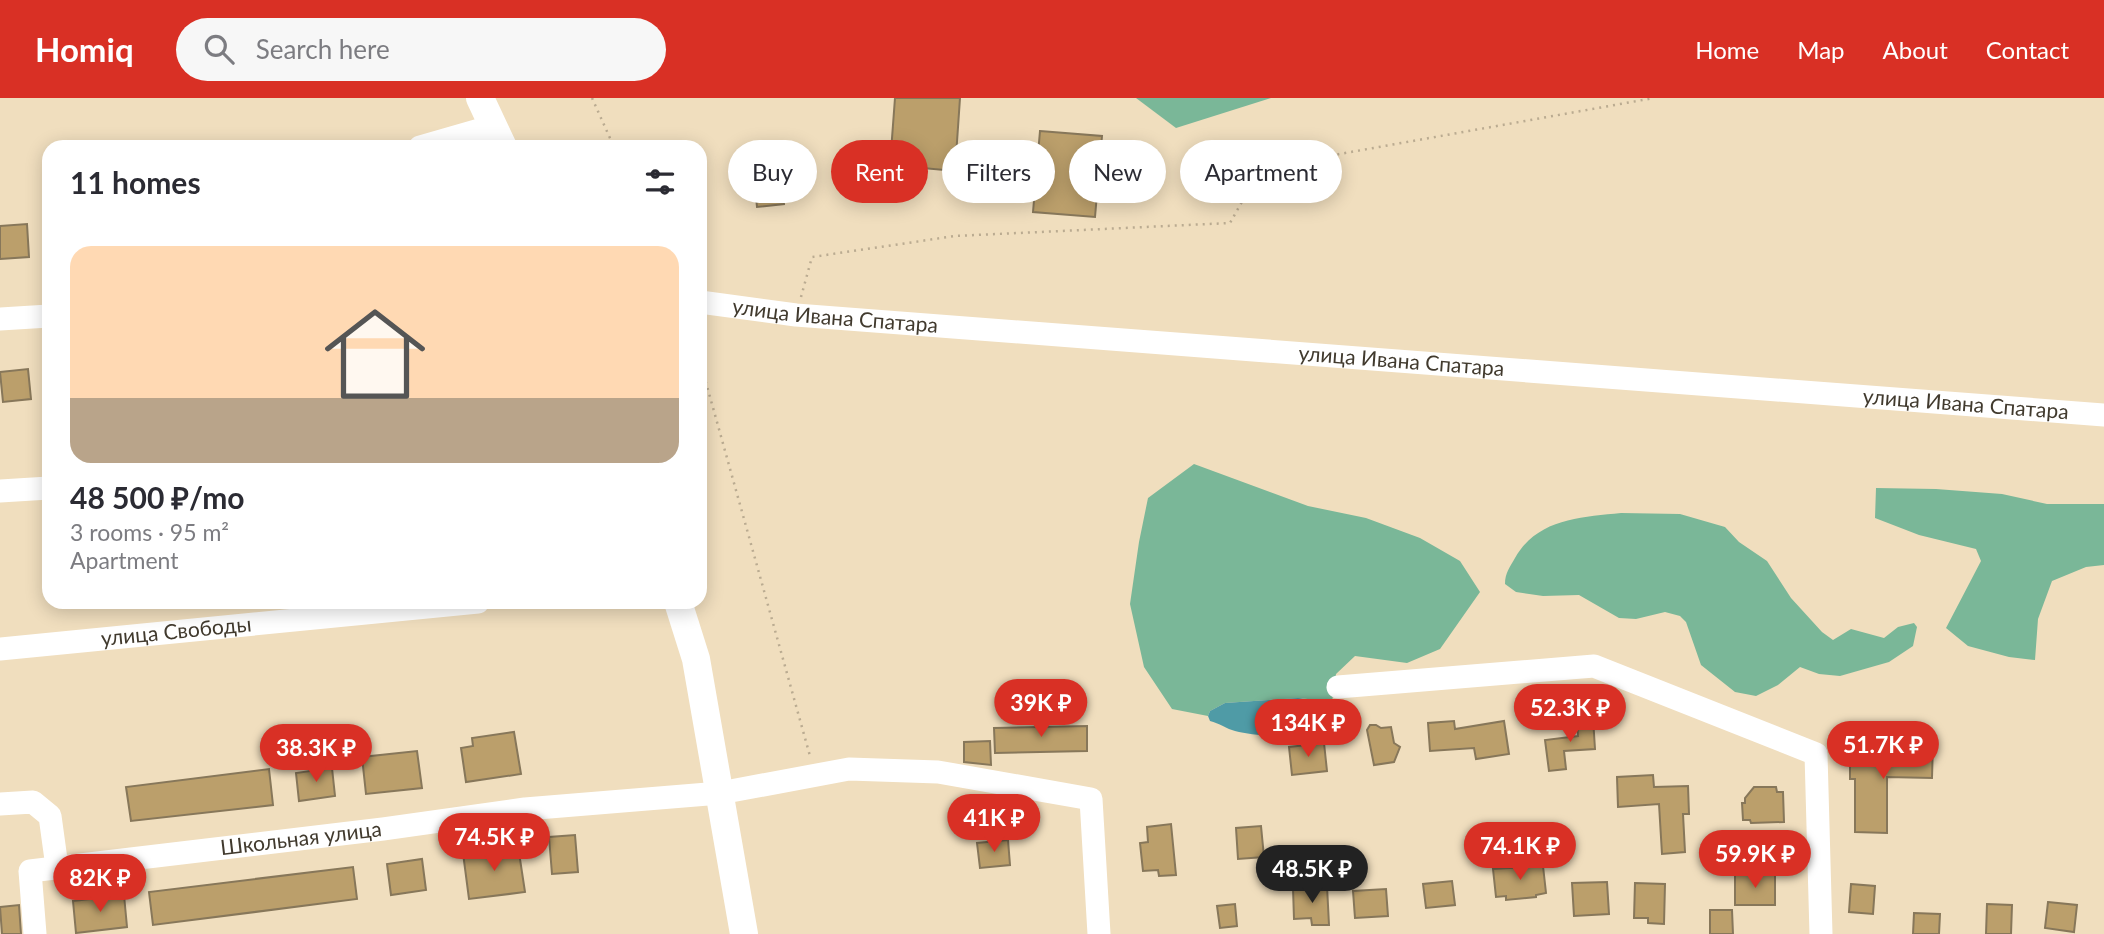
<!DOCTYPE html>
<html lang="en">
<head>
<meta charset="utf-8">
<style>
  :root { --surface:#fff; --page:#f7f7f7; --text:#2b2b33; --muted:#7c7c81; --line:#e1e1e2; --accent:#d93025 }
  body { margin:0; font-family:Lato,sans-serif; background:var(--page); color:var(--text); height:100vh; display:flex; flex-direction:column; font-size:26px; white-space:nowrap }
  * { box-sizing:border-box; margin:0 }
  p { font-size:23px; color:var(--muted) }
  .icon { flex:none; width:38px; height:38px; fill:none; stroke:currentColor; stroke-width:2; stroke-linecap:round; stroke-linejoin:round }
  .map { position:relative; flex:1; overflow:hidden }
  .details { position:absolute; left:42px; top:42px; width:665px; height:469px; display:flex; flex-direction:column; background:var(--surface); border-radius:21px; box-shadow:0 4px 18px #0003 }
  .details>* { flex:none }
  .guide { position:absolute; left:728px; top:42px; width:665px; height:63px; display:flex; gap:14px }
  .price { position:absolute; translate:-50% -60px; padding:0 16px; border-radius:24px; background:var(--accent); color:#fff; font-size:23px; line-height:46px; filter:drop-shadow(0 2px 4px #0008) }
  .price::after { content:''; position:absolute; left:50%; top:42px; width:21px; height:16px; margin-left:-10px; background:inherit; clip-path:polygon(0 0,100% 0,50% 100%) }
  .price.on { background:#222; color:#fff }
  ul { padding:0; list-style:none }
  li { display:grid; align-content:center; gap:14px; height:371px; padding:0 28px }
  li+li { border-top:2px solid var(--line) }
  li span { display:grid; place-items:center; height:217px; border-radius:21px; color:#555 }
  li>.icon { margin-inline-start:auto }
  span .icon { width:126px; height:126px; fill:#fffc; stroke-width:1 }
  li b { font-size:30px }
  h2 { display:flex; justify-content:space-between; align-items:center; height:84px; padding:0 28px; font-size:30px }
  .tag { padding:0 24px; border-radius:32px; background:var(--surface); box-shadow:0 4px 18px #0003; font-size:24px; line-height:63px }
  .tag.on { background:var(--accent); color:#fff }
  header { display:flex; align-items:center; gap:42px; box-sizing:border-box; height:98px; padding:0 35px; background:var(--accent); color:#fff }
  header strong { font-size:33px }
  nav { display:flex; gap:38px; margin-inline-start:auto; font-size:24px }
  .search { width:490px; height:63px; background:var(--page); display:flex; align-items:center; gap:18px; box-sizing:border-box; padding:0 24px; border-radius:38px; color:var(--muted); font-size:26px }
  .map>svg:first-child { display:block }
</style>
</head>
<body>
<header>
<strong>Homiq</strong>
<div class="search"><svg class="icon" aria-label="search" viewBox="0 0 24 24"><circle cx="10" cy="10" r="6"/><path d="M15 15l6 6"/></svg>Search here</div>
<nav><a>Home</a><a>Map</a><a>About</a><a>Contact</a></nav>
</header>
<div class="map">
<svg width="2104" height="836" viewBox="0 0 2104 836">
  <rect width="100%" height="100%" fill="#f0debe"/>
  <g fill="#7ab798">
    <polygon points="1136,0 1271,0 1176,30"/>
    <polygon points="1194,366 1308,408 1366,420 1420,440 1460,463 1480,494 1440,551 1407,565 1355,558 1336,576 1332,604 1328,611 1317,602 1298,600 1225,605 1210,613 1208,618 1172,611 1144,569 1130,506 1139,444 1148,400"/>
    <polygon points="1876,390 1936,391 2002,396 2047,406 2104,406 2104,467 2086,469 2052,483 2038,521 2035,562 2009,559 1968,548 1946,530 1981,463 1976,451 1919,437 1875,420"/>
    <path d="M 1621,415 L 1680,416 L 1725,429 L 1739,444 L 1767,463 L 1791,500 L 1822,534 L 1833,542 L 1851,531 L 1884,540 L 1898,529 L 1914,525 L 1917,529 L 1913,548 L 1889,564 L 1840,578 L 1819,576 L 1800,569 L 1778,587 L 1756,598 L 1735,594 L 1701,567 L 1686,524 L 1680,518 L 1665,514 L 1636,521 L 1619,520 L 1579,497 L 1543,498 L 1516,494 L 1505,486 C 1505,475 1510,469 1515,460 C 1537,421 1580,419 1621,415 Z"/>
  </g>
  <path fill="#4f9ba6" d="M 1298,600 C 1311,602 1322,602 1329,615 C 1311,642 1263,640 1235,633 C 1227,631 1219,625 1210,623 L 1208,618 L 1210,613 L 1225,605 Z"/>
  <g fill="#bb9f6b" stroke="#87775a" stroke-width="2">
    <polygon points="895,0 960,0 955,73 890,67"/>
    <polygon points="1040,33 1102,38 1095,119 1033,114"/>
    <polygon points="781,77 784,106 757,109 754,79"/>
    <polygon points="27,126 29,159 0,161 0,128"/>
    <polygon points="28,271 31,301 3,304 0,274"/>
    <polygon points="1593,620 1595,651 1564,653 1566,671 1549,673 1545,642 1578,638 1577,621"/>
    <polygon points="1454,623 1455,631 1504,623 1509,656 1476,661 1474,650 1430,653 1428,625"/>
    <polygon points="1370,627 1376,627 1381,630 1391,629 1394,645 1400,649 1394,664 1374,667 1367,632"/>
    <polygon points="1087,628 1087,653 995,655 994,630"/>
    <polygon points="514,634 521,676 466,684 461,650 473,648 472,640"/>
    <polygon points="990,643 991,667 964,664 964,644"/>
    <polygon points="1915,644 1933,644 1932,680 1887,679 1887,735 1855,734 1855,681 1850,681 1850,649 1875,649 1875,655 1915,657"/>
    <polygon points="1324,645 1327,673 1292,677 1289,649"/>
    <polygon points="417,653 422,690 366,696 362,659"/>
    <polygon points="332,670 335,698 299,703 296,675"/>
    <polygon points="269,671 273,707 131,723 126,689"/>
    <polygon points="1653,677 1654,689 1688,688 1689,716 1683,716 1685,754 1662,756 1659,706 1618,709 1617,679"/>
    <polygon points="1754,689 1776,689 1777,694 1783,694 1784,724 1751,725 1750,722 1743,722 1742,705 1745,705 1745,700"/>
    <polygon points="1171,726 1176,777 1159,778 1158,772 1143,773 1140,745 1148,744 1147,729"/>
    <polygon points="1261,728 1264,759 1238,761 1236,730"/>
    <polygon points="575,737 578,774 552,776 549,739"/>
    <polygon points="1008,742 1010,767 980,770 977,745"/>
    <polygon points="518,748 525,794 469,801 463,755"/>
    <polygon points="422,761 426,792 391,797 387,766"/>
    <polygon points="1543,768 1546,795 1536,797 1536,799 1506,802 1506,798 1496,799 1493,771"/>
    <polygon points="353,769 357,801 153,827 149,794"/>
    <polygon points="1735,776 1775,777 1775,807 1735,807"/>
    <polygon points="1452,783 1455,807 1426,810 1423,786"/>
    <polygon points="1607,784 1609,816 1574,818 1572,785"/>
    <polygon points="1635,785 1665,786 1664,826 1648,825 1648,820 1634,820"/>
    <polygon points="1851,786 1875,788 1873,816 1849,814"/>
    <polygon points="1327,788 1329,827 1312,827 1311,820 1294,821 1293,790"/>
    <polygon points="1386,791 1388,818 1355,820 1353,793"/>
    <polygon points="124,797 127,829 76,835 73,803"/>
    <polygon points="2048,804 2077,807 2074,834 2045,830"/>
    <polygon points="1235,806 1237,828 1220,830 1217,808"/>
    <polygon points="1987,806 2012,807 2011,836 1986,836"/>
    <polygon points="19,807 21,836 2,836 0,809"/>
    <polygon points="1710,812 1732,812 1733,836 1710,836"/>
    <polygon points="1914,815 1940,816 1939,836 1913,836"/>
  </g>
  <g fill="none" stroke-linecap="round" stroke-linejoin="round">
    <g stroke="#baab91" stroke-width="2.5" stroke-dasharray="2 5" stroke-linecap="butt">
      <polyline points="592,0 614,49"/>
      <polyline points="801,199 812,159 955,138 1230,125 1261,70 1654,0"/>
      <polyline points="700,263 810,658"/>
    </g>
    <g stroke="#fff" stroke-width="23">
      <polyline points="420,49 493,28"/>
      <path id="s1" d="M 700,204 L 796,217 L 2104,317"/>
      <polyline points="0,221 49,218"/>
      <polyline points="0,393 49,390"/>
      <path id="s2" d="M 0,551 L 478,504"/>
      <polyline points="1338,589 1594,568 1816,656 1821,836"/>
      <polyline points="0,706 33,704 50,718 57,769"/>
      <path id="s3" d="M 35,836 L 30,773 L 383,731 L 525,711 L 720,695 L 849,671 L 938,674 L 1091,701 L 1099,836"/>
    </g>
    <g stroke="#fff" stroke-width="28">
      <polyline points="480,0 503,49"/>
      <polyline points="678,504 696,561 744,836"/>
    </g>
  </g>
  <g text-anchor="middle" stroke-width="7" stroke-linejoin="round" paint-order="stroke">
    <g font-size="21" fill="#413a2e" stroke="#f0debe">
      <text dy="7" stroke="none"><textPath href="#s1" startOffset="136">улица Ивана Спатара</textPath></text>
      <text dy="7" stroke="none"><textPath href="#s1" startOffset="704">улица Ивана Спатара</textPath></text>
      <text dy="7" stroke="none"><textPath href="#s1" startOffset="1270">улица Ивана Спатара</textPath></text>
      <text dy="7" stroke="none"><textPath href="#s2" startOffset="177">улица Свободы</textPath></text>
      <text dy="7" stroke="none"><textPath href="#s3" startOffset="336">Школьная улица</textPath></text>
    </g>
  </g>
</svg>
<b class="price" style="left:1041px;top:641px">39K ₽</b>
<b class="price" style="left:1570px;top:646px">52.3K ₽</b>
<b class="price" style="left:1308px;top:661px">134K ₽</b>
<b class="price" style="left:1883px;top:683px">51.7K ₽</b>
<b class="price" style="left:316px;top:686px">38.3K ₽</b>
<b class="price" style="left:994px;top:756px">41K ₽</b>
<b class="price" style="left:494px;top:775px">74.5K ₽</b>
<b class="price" style="left:1520px;top:784px">74.1K ₽</b>
<b class="price" style="left:1755px;top:792px">59.9K ₽</b>
<b class="price on" style="left:1312px;top:807px">48.5K ₽</b>
<b class="price" style="left:100px;top:816px">82K ₽</b>
<div class="guide">
<a class="tag">Buy</a>
<a class="tag on">Rent</a>
<a class="tag">Filters</a>
<a class="tag">New</a>
<a class="tag">Apartment</a>
</div>
<section class="details">
<h2>11 homes<svg class="icon" aria-label="filters" viewBox="0 0 24 24"><path d="M4 7h16M4 17h16"/><circle cx="9" cy="7" r="2"/><circle cx="15" cy="17" r="2"/></svg></h2>
<ul>
<li><span style="background:linear-gradient(#ffd9b3 70%,#b9a48a 0)"><svg class="icon" aria-label="home" viewBox="0 0 24 24"><path d="M3 11l9-7 9 7M6 9v11h12V9"/></svg></span><div><b>48 500 ₽/mo</b><p>3 rooms · 95 m²</p><p>Apartment</p></div></li>
</ul>
</section>
</div>
</body>
</html>
